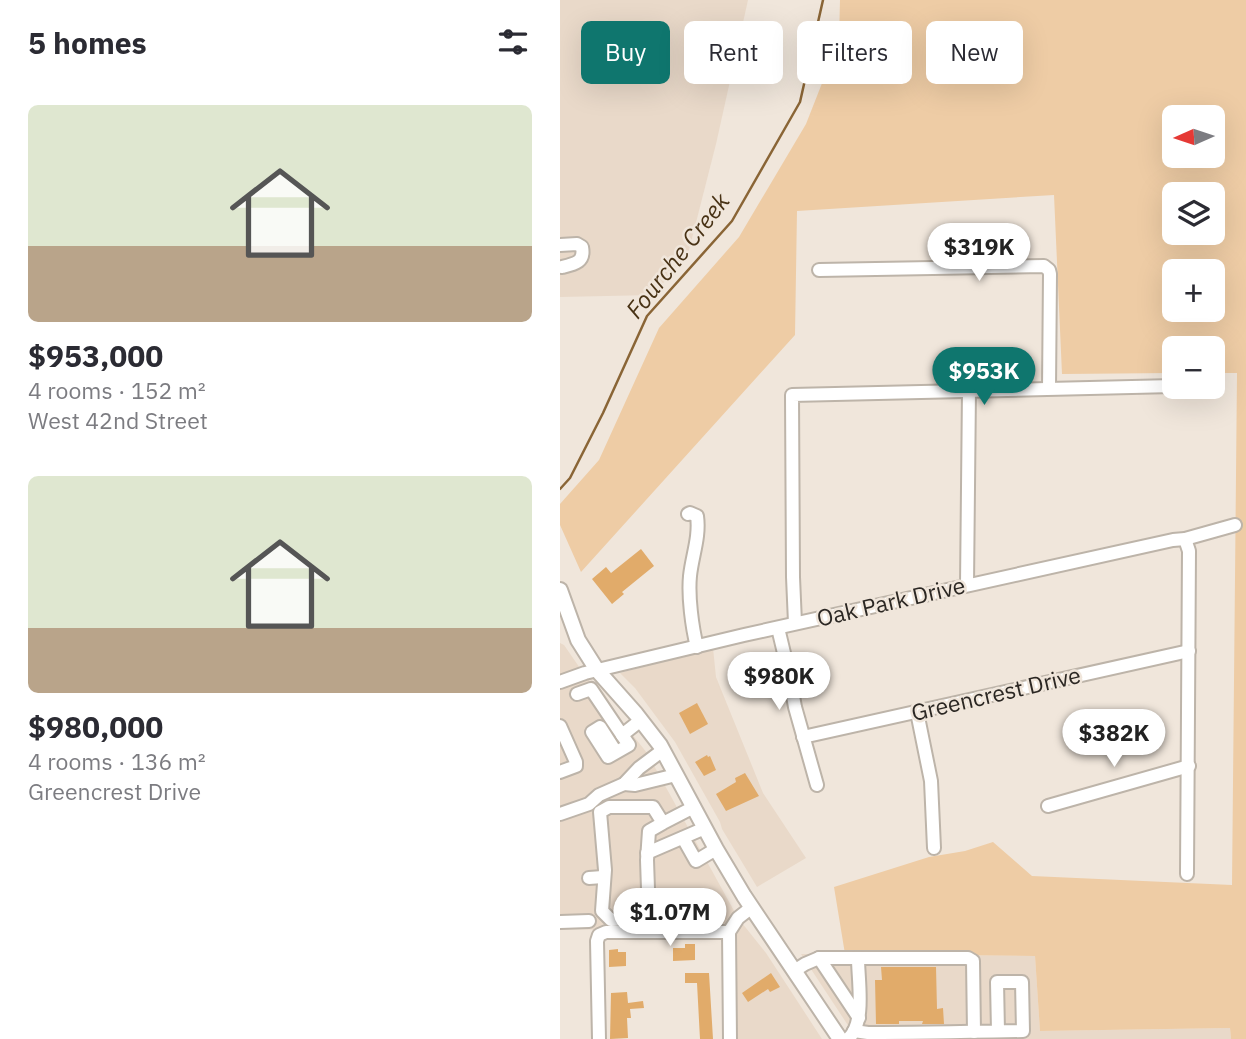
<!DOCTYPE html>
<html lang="en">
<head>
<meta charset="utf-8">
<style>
  :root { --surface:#fff; --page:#f7f7f7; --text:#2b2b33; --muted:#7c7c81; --accent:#0f766e }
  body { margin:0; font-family:"IBM Plex Sans",sans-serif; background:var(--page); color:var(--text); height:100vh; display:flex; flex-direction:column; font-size:26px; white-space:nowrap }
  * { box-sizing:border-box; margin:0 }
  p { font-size:23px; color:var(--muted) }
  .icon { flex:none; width:38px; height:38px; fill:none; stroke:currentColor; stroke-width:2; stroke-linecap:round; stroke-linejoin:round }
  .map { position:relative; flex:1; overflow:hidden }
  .details { display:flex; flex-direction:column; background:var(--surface); width:560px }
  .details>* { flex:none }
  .top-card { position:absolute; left:21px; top:21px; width:560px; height:63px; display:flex; gap:14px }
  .needle { width:46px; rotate:267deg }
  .controls { position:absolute; left:602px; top:105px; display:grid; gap:14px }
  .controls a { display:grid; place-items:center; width:63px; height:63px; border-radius:10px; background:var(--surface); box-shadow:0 7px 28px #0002; font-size:35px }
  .price { position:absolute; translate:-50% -60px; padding:0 16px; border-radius:24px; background:#fff; color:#222; font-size:23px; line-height:46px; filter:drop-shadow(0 2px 4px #0008) }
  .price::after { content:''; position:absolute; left:50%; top:42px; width:21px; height:16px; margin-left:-10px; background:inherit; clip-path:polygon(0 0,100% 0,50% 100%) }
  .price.current { background:var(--accent); color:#fff }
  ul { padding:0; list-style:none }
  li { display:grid; align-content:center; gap:14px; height:371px; padding:0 28px }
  li span { display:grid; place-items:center; height:217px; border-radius:10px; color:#555 }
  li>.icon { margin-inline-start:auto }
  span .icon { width:126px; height:126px; fill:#fffc; stroke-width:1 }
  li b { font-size:30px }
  h2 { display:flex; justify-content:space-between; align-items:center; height:84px; padding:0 28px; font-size:30px }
  .chip { padding:0 24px; border-radius:10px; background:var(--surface); box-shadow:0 7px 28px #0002; font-size:24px; line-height:63px }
  .chip.current { background:var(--accent); color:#fff }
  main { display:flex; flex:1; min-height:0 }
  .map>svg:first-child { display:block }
</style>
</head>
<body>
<main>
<section class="details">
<h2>5 homes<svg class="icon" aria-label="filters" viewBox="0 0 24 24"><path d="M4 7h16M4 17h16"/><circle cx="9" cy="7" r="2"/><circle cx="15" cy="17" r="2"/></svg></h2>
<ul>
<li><span style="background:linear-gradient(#dfe7d0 65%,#b9a48a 0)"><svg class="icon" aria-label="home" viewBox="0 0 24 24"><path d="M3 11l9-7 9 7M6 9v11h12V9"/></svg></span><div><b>$953,000</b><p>4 rooms · 152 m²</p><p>West 42nd Street</p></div></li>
<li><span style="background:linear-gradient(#dfe7d0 70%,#b9a48a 0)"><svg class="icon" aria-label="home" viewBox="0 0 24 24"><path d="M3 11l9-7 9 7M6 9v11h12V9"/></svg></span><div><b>$980,000</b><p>4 rooms · 136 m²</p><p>Greencrest Drive</p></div></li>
</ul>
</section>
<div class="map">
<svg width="686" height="1039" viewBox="0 0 686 1039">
  <rect width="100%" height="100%" fill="#f0e6db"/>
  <g fill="#e9d9c9">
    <polygon points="0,0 188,0 156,144 128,254 93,295 0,297"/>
    <polygon points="0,643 4,645 24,674 87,753 178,918 206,953 262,1039 170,1039 169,932 0,929"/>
    <polygon points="153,648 156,677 203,793 246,858 197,887 162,829 160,822 115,742 75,688 60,673"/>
    <polygon points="241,954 475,956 480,1031 670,1028 671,1039 297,1039"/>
  </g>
  <path fill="#eecca5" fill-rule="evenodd" d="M 280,0 L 686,0 L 686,1039 L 671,1039 L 670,1028 L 480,1031 L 475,956 L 285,954 L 274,887 L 369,857 L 405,851 L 433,842 L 472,876 L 672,885 L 677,373 L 653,373 L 653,348 L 614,348 L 614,373 L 502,374 L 494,195 L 237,211 L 235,335 L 21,572 L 0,525 L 0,504 L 39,460 L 99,328 L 179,237 L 246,124 L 279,40 ZM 614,117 L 653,117 L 653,156 L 614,156 ZM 614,194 L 653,194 L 653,233 L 614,233 ZM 614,271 L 653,271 L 653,310 L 614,310 Z"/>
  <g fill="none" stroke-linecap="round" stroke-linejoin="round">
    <polyline stroke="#8a6536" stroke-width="2.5" points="0,489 10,478 43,413 87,316 172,221 240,102 263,0"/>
  </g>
  <g fill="#e1ab6a">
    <polygon points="81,549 94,566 62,592 64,594 52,604 32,579 46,567 51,573"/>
    <polygon points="137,703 148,724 130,734 119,713"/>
    <polygon points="147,755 148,757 150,756 156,770 144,776 135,762"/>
    <polygon points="185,773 199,796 166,811 156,794 176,782 175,778"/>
    <polygon points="125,944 135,944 135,960 113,961 113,948 125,948"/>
    <polygon points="58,949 58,952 66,952 66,966 49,967 49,950"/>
    <polygon points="321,967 376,967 377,1009 383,1008 384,1024 362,1024 363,1021 339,1021 339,1024 316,1024 315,980 322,980"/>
    <polygon points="125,973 149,973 153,1039 140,1039 137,983 125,983"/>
    <polygon points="211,973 220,987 210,992 208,989 188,1002 182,993"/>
    <polygon points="67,992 68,1003 83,1001 84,1008 70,1009 71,1018 67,1018 68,1038 50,1039 51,993"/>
  </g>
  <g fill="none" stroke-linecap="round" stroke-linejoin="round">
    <defs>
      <g id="minor">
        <path d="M 0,245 L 17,244 L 22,247 C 25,262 15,264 2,267"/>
        <polyline points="259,270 484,266 489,270 490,274 489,388"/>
        <path d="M 128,514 L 130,513 L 137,516 C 140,537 132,556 130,576 C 128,596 132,627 137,647"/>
        <polyline points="625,539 629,551 627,874"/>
        <polyline points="407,585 409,390"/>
        <polyline points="235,623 233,577 232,395 614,386"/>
        <polyline points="218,628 229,674 235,707 257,785"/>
        <polyline points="0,682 25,673 184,635 613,540 625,539 675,525"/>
        <polyline points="17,694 31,689 62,735 81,720"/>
        <polyline points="357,712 371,781 374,848"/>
        <polyline points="0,726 16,762 16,766 0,772"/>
        <polyline points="243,737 629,651"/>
        <polyline points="56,752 40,727 32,732 48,757 69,745 62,735"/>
        <polyline points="64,784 75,785 116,775"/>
        <polyline points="488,806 629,766"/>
        <polyline points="0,814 29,804 39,795 64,784 79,768 103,750"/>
        <polyline points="103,823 89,831 87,860 89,918 51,920 42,911 45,870 40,812 49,807 93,807 103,823 134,807"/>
        <polyline points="123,838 136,861 156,849"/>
        <polyline points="87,853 145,828"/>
        <polyline points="29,878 43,877"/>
        <polyline points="0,922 29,921"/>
        <polyline points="259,958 299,1018"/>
        <polyline points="234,971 245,964 259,958 408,958 413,961 414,1032"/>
        <path d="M 294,1031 L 308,1033 C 359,1033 411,1032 463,1031 L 462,982 L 437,982 L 438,1031"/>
        <polyline points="39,1039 37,941 39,935 46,932 169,932"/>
        <polyline points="170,1039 169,932 178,918 192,907"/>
        <path d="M 288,1039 C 306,1023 298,981 298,958"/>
      </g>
      <polyline id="major" points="0,590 18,640 37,670 76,714 100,745 156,849 184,896 280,1039"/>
    </defs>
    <use href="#minor" stroke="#bdb4a9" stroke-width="16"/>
    <use href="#major" stroke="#bdb4a9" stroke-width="18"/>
    <use href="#minor" stroke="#fff" stroke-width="12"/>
    <use href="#major" stroke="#fff" stroke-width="14"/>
  </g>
  <g text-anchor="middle" stroke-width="5" stroke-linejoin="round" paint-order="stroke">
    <g font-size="23" fill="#2b2723" stroke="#f0e6db">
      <text transform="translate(331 602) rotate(-13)" y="8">Oak Park Drive</text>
      <text transform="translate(436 694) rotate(-13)" y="8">Greencrest Drive</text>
    </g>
    <g font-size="24" font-style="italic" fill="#483215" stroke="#f0e6db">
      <text transform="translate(118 256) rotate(-52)" y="8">Fourche Creek</text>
    </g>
  </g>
</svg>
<div class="controls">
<a><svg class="needle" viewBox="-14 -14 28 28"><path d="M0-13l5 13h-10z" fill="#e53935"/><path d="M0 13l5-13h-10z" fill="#7c7c81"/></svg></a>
<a><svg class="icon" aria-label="layers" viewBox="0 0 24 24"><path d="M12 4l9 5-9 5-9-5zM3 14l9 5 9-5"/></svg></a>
<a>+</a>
<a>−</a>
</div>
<b class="price" style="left:419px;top:283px">$319K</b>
<b class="price current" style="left:424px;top:407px">$953K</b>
<b class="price" style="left:219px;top:712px">$980K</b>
<b class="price" style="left:554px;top:769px">$382K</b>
<b class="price" style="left:110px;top:948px">$1.07M</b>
<div class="top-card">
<a class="chip current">Buy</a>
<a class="chip">Rent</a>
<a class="chip">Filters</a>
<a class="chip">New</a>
</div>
</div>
</main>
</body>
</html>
